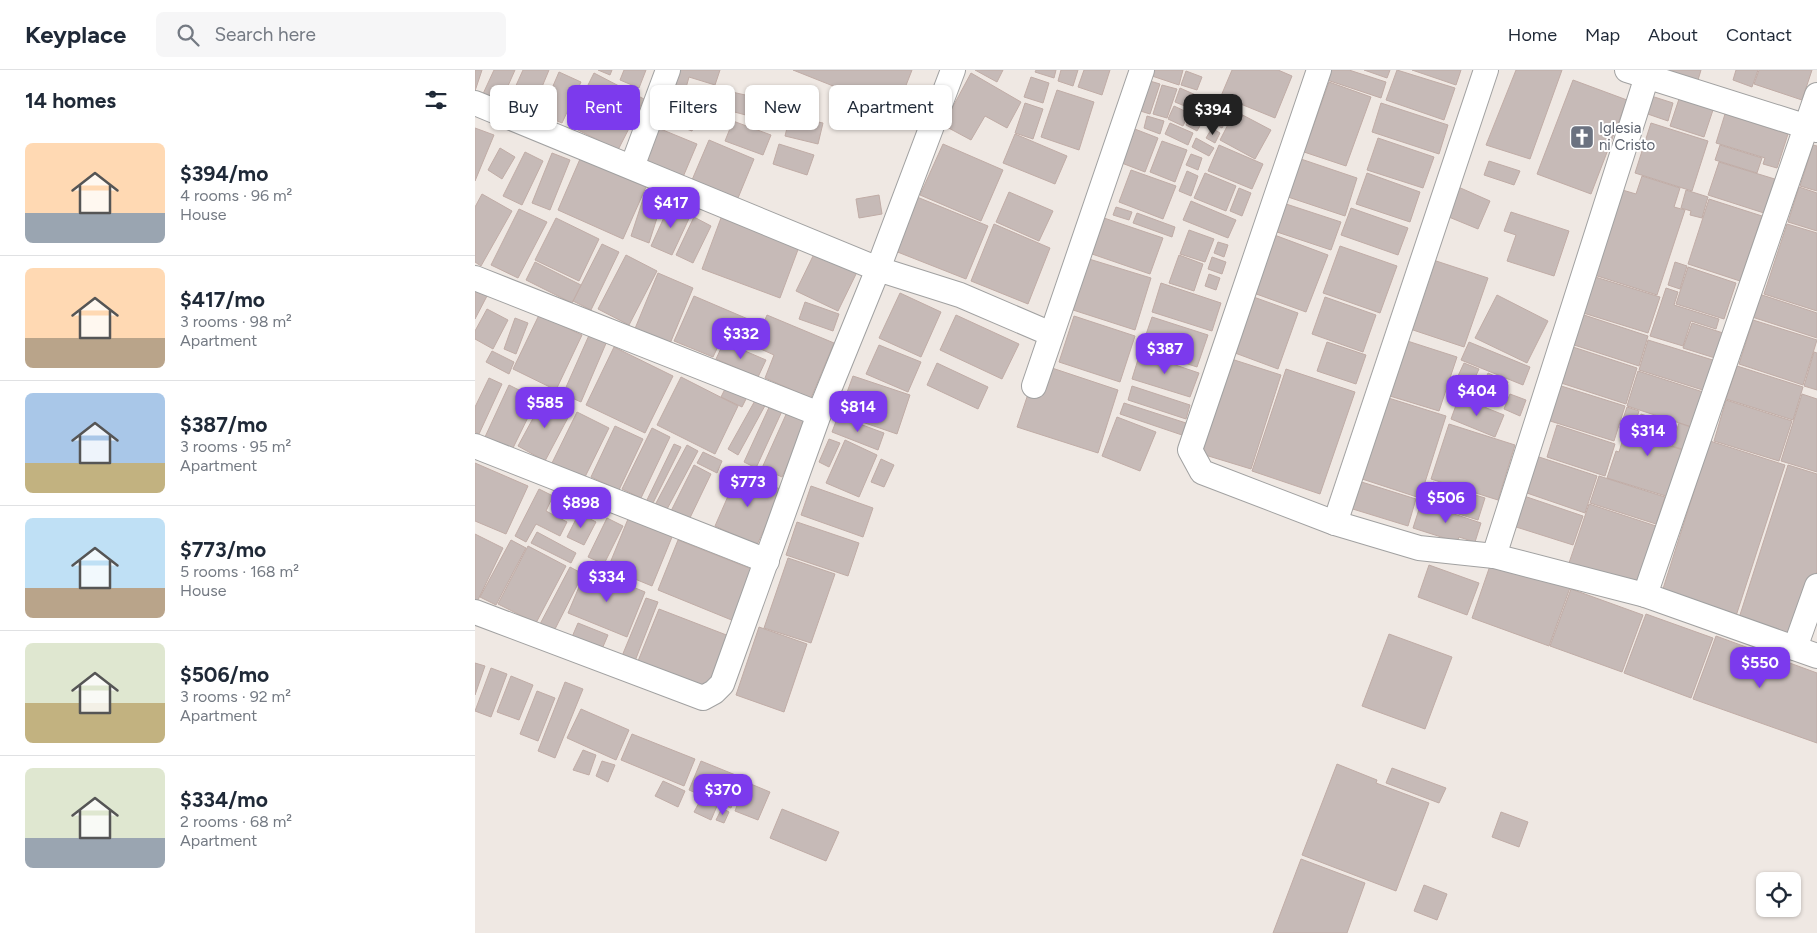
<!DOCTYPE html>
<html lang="en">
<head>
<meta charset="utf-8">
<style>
  :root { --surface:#fff; --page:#f6f6f7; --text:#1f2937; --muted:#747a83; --line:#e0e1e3; --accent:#7c3aed }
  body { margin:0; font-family:Figtree,sans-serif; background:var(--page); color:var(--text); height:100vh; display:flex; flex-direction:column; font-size:19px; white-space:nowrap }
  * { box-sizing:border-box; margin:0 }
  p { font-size:16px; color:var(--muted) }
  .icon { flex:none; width:28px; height:28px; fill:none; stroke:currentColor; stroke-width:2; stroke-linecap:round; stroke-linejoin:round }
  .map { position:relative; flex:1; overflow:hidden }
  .panel { display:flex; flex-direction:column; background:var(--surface); width:475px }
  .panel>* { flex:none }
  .guide { position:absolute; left:15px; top:15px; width:475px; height:45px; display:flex; gap:10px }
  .buttons { position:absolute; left:1281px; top:802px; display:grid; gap:10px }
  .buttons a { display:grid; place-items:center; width:45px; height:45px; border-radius:8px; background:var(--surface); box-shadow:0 1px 4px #0004; font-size:25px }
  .price { position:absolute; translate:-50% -42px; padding:0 11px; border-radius:10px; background:var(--accent); color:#fff; font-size:16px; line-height:32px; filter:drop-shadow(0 1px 2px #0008) }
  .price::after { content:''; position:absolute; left:50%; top:30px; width:15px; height:11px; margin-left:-8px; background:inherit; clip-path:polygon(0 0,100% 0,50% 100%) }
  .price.on { background:#222; color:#fff }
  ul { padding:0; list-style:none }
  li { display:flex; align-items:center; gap:15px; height:125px; padding:0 25px }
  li+li { border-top:1px solid var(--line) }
  li span { display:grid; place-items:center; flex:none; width:140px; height:100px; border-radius:8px; color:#555 }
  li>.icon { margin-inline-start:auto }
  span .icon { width:60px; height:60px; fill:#fffc; stroke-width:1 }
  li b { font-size:21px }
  h2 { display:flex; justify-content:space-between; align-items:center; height:60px; padding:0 25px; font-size:21px }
  .tag { padding:0 18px; border-radius:8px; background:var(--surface); box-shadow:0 1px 4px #0004; font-size:18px; line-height:45px }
  .tag.on { background:var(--accent); color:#fff }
  header { display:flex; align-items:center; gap:30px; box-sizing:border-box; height:70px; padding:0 25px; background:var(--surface); border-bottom:1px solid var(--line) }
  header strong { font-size:24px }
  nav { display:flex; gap:28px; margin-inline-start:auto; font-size:18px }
  .search { width:350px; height:45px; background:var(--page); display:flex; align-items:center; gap:12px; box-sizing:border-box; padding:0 18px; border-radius:8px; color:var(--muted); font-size:19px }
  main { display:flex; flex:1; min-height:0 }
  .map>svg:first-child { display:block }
</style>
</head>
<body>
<header>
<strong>Keyplace</strong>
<div class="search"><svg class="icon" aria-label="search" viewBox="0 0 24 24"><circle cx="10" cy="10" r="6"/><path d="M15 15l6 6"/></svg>Search here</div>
<nav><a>Home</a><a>Map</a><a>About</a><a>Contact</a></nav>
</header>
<main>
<section class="panel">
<h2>14 homes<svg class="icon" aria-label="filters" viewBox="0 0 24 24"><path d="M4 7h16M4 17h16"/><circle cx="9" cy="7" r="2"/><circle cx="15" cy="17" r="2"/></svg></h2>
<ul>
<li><span style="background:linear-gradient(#ffd9b3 70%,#9aa5b1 0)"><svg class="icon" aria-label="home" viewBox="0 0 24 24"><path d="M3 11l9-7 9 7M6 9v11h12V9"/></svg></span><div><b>$394/mo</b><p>4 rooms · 96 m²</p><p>House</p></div></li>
<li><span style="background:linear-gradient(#ffd9b3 70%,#b9a48a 0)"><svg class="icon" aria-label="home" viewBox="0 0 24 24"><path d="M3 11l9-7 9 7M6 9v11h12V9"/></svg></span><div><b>$417/mo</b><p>3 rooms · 98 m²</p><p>Apartment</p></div></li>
<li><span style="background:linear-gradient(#a9c7e8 70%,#c2b280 0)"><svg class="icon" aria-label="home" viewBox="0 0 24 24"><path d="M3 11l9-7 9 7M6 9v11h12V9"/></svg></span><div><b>$387/mo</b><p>3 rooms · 95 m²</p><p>Apartment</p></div></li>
<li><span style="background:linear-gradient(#bfe0f5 70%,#b9a48a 0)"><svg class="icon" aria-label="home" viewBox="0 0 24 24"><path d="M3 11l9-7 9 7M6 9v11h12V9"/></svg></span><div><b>$773/mo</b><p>5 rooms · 168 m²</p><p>House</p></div></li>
<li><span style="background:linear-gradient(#dfe7d0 60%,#c2b280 0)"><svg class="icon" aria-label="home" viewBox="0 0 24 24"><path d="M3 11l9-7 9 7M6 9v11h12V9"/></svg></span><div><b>$506/mo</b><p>3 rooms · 92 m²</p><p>Apartment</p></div></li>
<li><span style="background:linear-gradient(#dfe7d0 70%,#9aa5b1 0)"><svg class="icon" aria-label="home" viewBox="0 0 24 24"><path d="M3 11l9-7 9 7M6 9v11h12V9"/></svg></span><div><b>$334/mo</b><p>2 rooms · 68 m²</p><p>Apartment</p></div></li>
</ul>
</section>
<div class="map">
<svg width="1342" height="863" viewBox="0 0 1342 863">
  <rect width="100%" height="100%" fill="#efe8e3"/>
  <g fill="#c6bab7" stroke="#c0aca6">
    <polygon points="0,0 7,0 0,21"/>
    <polygon points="19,0 40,0 25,34 7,26"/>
    <polygon points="48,0 74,0 57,41 34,31"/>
    <polygon points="123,0 137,0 135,5"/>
    <polygon points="149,0 171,0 164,18 145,10"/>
    <polygon points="203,0 245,0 240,15 214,7 209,25 197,21"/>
    <polygon points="318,0 437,0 421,41"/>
    <polygon points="500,0 528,0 522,12"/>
    <polygon points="561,0 581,0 579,8 560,2"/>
    <polygon points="586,0 603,0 598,16 583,11"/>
    <polygon points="609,0 635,0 627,25 603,17"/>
    <polygon points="672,0 708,0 704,15 671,4"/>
    <polygon points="757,0 803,0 817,6 800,48 746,26"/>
    <polygon points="846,0 874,0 911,12 906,28 843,7"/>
    <polygon points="889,0 915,0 912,8"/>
    <polygon points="922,0 980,18 969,50 911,30"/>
    <polygon points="937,0 986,0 981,15"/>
    <polygon points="1041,0 1087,0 1055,89 1011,75"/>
    <polygon points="1182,0 1226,0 1220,20"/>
    <polygon points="1261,0 1283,0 1277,17 1258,10"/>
    <polygon points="1284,0 1337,0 1327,30 1279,14"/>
    <polygon points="711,1 727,7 722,20 706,15"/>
    <polygon points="84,2 106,12 87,53 66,44"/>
    <polygon points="119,3 169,29 143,80 93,55"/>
    <polygon points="496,3 546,32 532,58 510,46 496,70 468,55"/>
    <polygon points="556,7 574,13 568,33 549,27"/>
    <polygon points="668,9 685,14 675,44 659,39"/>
    <polygon points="1098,10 1152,30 1116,124 1062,104"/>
    <polygon points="854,12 896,27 871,96 829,82"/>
    <polygon points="687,15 702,19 692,48 678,44"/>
    <polygon points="705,18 723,26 717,39 700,32"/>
    <polygon points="582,20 619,32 604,80 566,67"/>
    <polygon points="257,22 288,29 282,48 252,40"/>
    <polygon points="1170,24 1198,33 1193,51 1164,41"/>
    <polygon points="201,25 227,34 217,61 192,52"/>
    <polygon points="1204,29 1238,40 1229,67 1195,56"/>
    <polygon points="726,30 733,34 728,43 721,38"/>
    <polygon points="550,33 568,39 558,69 540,63"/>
    <polygon points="906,33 973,55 964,84 897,62"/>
    <polygon points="699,36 714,43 708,56 693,49"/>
    <polygon points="720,40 730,47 722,61 711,55"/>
    <polygon points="737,41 752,49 747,58 732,50"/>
    <polygon points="760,41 796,60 780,89 745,70"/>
    <polygon points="1250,44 1313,64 1302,98 1288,94 1290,88 1241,73"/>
    <polygon points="315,46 348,53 343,74 310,66"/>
    <polygon points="672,46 689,51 685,64 669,58"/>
    <polygon points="258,51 296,65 288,85 250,71"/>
    <polygon points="695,53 718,63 713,75 690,64"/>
    <polygon points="1176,53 1233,71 1217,121 1160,103"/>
    <polygon points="652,56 683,68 670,102 639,90"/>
    <polygon points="0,58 19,65 0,111"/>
    <polygon points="183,58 222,74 208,107 170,90"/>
    <polygon points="737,58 745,63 740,73 731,68"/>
    <polygon points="540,64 592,86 580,114 528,93"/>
    <polygon points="721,68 739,78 734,86 717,77"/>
    <polygon points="903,68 959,87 948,118 892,100"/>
    <polygon points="234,70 279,89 263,128 217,110"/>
    <polygon points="687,71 712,80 700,112 675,102"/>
    <polygon points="304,74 339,85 332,105 298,94"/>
    <polygon points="468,74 528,100 506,151 445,125"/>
    <polygon points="744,75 788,94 777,119 733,101"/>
    <polygon points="1245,75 1287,88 1282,103 1240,90"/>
    <polygon points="1338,75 1342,76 1342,121 1325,116"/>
    <polygon points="25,78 40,87 27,109 13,100"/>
    <polygon points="50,82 68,91 47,135 28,126"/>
    <polygon points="77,83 95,90 75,140 57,133"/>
    <polygon points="716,84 727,88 723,100 711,95"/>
    <polygon points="817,86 882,108 870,146 804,124"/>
    <polygon points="105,89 171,117 148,169 83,140"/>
    <polygon points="1014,91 1045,101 1039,115 1009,105"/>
    <polygon points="1244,92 1303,110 1292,144 1233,125"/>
    <polygon points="656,100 701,116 688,149 644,132"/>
    <polygon points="712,101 723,106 716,126 704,121"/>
    <polygon points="730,103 761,116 751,141 719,128"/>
    <polygon points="892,103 945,122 935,152 881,134"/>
    <polygon points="1167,106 1205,118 1199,137 1210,140 1182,225 1116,204 1144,119 1161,124"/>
    <polygon points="981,116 1015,131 1003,159 969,145"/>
    <polygon points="1324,117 1342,123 1342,161 1313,152"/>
    <polygon points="764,118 776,123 767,146 755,141"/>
    <polygon points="171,120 189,126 174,173 156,166"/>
    <polygon points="1211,120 1233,127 1227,148 1215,145 1216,141 1206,138"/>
    <polygon points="534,122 578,141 564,171 521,152"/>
    <polygon points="7,124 37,141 6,196 0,192 0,137"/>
    <polygon points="404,125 407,144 384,148 381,129"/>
    <polygon points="442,127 513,156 491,209 420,181"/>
    <polygon points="1234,129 1287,146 1265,211 1213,194"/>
    <polygon points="716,131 761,150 753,168 708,150"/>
    <polygon points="802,131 866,152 856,180 793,159"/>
    <polygon points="196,132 217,142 197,185 176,176"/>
    <polygon points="641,137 657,142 654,150 638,145"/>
    <polygon points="876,138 933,158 923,185 866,165"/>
    <polygon points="44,139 72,152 43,208 16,195"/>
    <polygon points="1036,142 1094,161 1079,206 1032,191 1041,165 1029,161"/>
    <polygon points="662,143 700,157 697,167 658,153"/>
    <polygon points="219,147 236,156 218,193 201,185"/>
    <polygon points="81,148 124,169 104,211 60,190"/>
    <polygon points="246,148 324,177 305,228 227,199"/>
    <polygon points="629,148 688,168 675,204 617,184"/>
    <polygon points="519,154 575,178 553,234 496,211"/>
    <polygon points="1312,154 1342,163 1342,241 1289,224"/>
    <polygon points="714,160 739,169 730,192 705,184"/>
    <polygon points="794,163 853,185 831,242 773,221"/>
    <polygon points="743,172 753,175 749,187 739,183"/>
    <polygon points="127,174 144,182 116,240 98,231"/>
    <polygon points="865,176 922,196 905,243 848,223"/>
    <polygon points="340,182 382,202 363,241 321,221"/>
    <polygon points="151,185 182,201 154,255 123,239"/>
    <polygon points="704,185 728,194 719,221 694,213"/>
    <polygon points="737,187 751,192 747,204 733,199"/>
    <polygon points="952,188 1013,208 989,277 929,257"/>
    <polygon points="614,189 676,208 660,260 598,240"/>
    <polygon points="60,192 106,215 97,233 51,210"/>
    <polygon points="1200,192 1212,196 1205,219 1193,215"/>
    <polygon points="1213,197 1261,213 1249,249 1201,234"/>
    <polygon points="183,203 218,218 194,276 159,261"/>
    <polygon points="734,204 745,208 741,220 730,216"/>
    <polygon points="1117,206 1185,227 1173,263 1105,242"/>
    <polygon points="686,213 746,233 737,261 677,242"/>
    <polygon points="1191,218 1203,222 1199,235 1244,249 1241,259 1216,251 1208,276 1175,266"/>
    <polygon points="0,220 12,226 0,249"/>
    <polygon points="425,223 466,242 446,287 404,268"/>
    <polygon points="1281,223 1342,243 1342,268 1274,246"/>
    <polygon points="773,225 823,243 803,299 752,280"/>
    <polygon points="1022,225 1073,251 1052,293 1000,268"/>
    <polygon points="219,226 280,252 270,275 248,266 238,287 199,271"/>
    <polygon points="850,227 901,245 888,282 837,264"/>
    <polygon points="330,232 364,244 358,261 324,249"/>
    <polygon points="12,239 33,250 18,279 0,269 0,261"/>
    <polygon points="1106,244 1173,266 1164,296 1096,274"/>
    <polygon points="64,245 107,265 81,320 38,299"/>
    <polygon points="292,245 359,273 336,328 290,308 299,285 279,276"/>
    <polygon points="481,245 544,274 527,309 465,280"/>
    <polygon points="599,246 660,266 645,312 584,292"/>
    <polygon points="677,247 733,265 722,297 666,279"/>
    <polygon points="40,248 53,253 41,284 29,279"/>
    <polygon points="1278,250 1342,270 1328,315 1264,294"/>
    <polygon points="1217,253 1248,263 1240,288 1208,278"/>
    <polygon points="115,263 132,271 106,332 88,324"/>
    <polygon points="923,268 982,287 964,341 905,323"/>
    <polygon points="1173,270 1241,291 1231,321 1164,300"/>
    <polygon points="249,272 291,290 283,307 241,289"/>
    <polygon points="852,272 891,285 881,314 842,301"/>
    <polygon points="994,272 1055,297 1048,315 986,290"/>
    <polygon points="404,275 446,292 433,322 391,304"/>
    <polygon points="1095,276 1162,298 1151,334 1083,312"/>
    <polygon points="139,277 198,306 170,363 111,335"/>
    <polygon points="17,281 39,292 34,304 11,292"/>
    <polygon points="1339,282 1342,283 1342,320 1329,316"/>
    <polygon points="665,283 724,303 715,327 657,309"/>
    <polygon points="747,286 806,305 776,399 717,381"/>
    <polygon points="462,293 513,317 503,339 452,315"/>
    <polygon points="989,293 1004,299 998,312 983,306"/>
    <polygon points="1262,296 1328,317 1318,350 1251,329"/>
    <polygon points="577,298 643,320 623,383 542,357 554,321 568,325"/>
    <polygon points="811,299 880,322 845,424 777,401"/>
    <polygon points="1163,301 1231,323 1220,358 1152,336"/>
    <polygon points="1013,303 1033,312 1028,325 1007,317"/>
    <polygon points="378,306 435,325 422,364 364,344"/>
    <polygon points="978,306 1018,322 1012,337 972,320"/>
    <polygon points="206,307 263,336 240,384 182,355"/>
    <polygon points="14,308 27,314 4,364 0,362 0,337"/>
    <polygon points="253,313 274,323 267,337 246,327"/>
    <polygon points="34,315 62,329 37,380 10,367"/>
    <polygon points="1083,315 1150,336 1139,371 1072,350"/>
    <polygon points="657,316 715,335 711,349 653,330"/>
    <polygon points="1035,324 1051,330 1045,346 1029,339"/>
    <polygon points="1327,324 1342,329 1342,402 1306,391"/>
    <polygon points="907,326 971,346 945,428 881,407"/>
    <polygon points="282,327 292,332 263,385 253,379"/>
    <polygon points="984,327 1029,345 1020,367 976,349"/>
    <polygon points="69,328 96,342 70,391 43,376"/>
    <polygon points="1251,330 1317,351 1304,391 1239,371"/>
    <polygon points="296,333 308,339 281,398 269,392"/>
    <polygon points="649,333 711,353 707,365 645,344"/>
    <polygon points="1152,337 1164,341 1157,363 1145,358"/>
    <polygon points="313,340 333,349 307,407 287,398"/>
    <polygon points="102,342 134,358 109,409 77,393"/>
    <polygon points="1166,344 1202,356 1195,376 1208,380 1194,427 1132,408 1141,381 1144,382 1150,362 1160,365"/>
    <polygon points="363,346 409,363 403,380 357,362"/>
    <polygon points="642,347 681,362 665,401 627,386"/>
    <polygon points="1204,353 1221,359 1213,381 1197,376"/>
    <polygon points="974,354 1040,375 1023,430 956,409"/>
    <polygon points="1082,355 1140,374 1130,406 1072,387"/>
    <polygon points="140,356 168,369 144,420 116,407"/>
    <polygon points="177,358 195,367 166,428 147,419"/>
    <polygon points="354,369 365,373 354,397 344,392"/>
    <polygon points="370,370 402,385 384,427 351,413"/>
    <polygon points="1235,371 1310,395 1261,546 1187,522"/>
    <polygon points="199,374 206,377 177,435 171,432"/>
    <polygon points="212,375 223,381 191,441 180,435"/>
    <polygon points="228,382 247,391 242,403 222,393"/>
    <polygon points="1061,386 1122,406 1110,443 1049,422"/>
    <polygon points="406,389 419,395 409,417 396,412"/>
    <polygon points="0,393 53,416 31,464 0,451"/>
    <polygon points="219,395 236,404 213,452 195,443"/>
    <polygon points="1313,395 1342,404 1342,501 1321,566 1264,548"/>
    <polygon points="264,401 307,420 282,475 240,456"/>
    <polygon points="1124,406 1190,427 1181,454 1115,433"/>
    <polygon points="877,409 941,429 933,456 868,436"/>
    <polygon points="958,412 1010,428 1003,450 951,434"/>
    <polygon points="336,416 398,438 388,467 326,445"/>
    <polygon points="64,419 78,426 71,441 92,452 85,466 61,454 51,472 40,466"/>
    <polygon points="1049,426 1108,446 1098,475 1038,456"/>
    <polygon points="946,433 1006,453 1000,472 984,467 982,472 938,458"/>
    <polygon points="1114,434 1184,457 1164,516 1094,493"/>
    <polygon points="104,443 121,452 109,475 92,467"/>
    <polygon points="132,448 148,456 129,494 113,487"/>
    <polygon points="153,449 197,467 177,516 133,498"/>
    <polygon points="322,452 384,473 373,506 311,485"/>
    <polygon points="62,462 101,483 96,493 56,473"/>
    <polygon points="0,464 28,478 2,532 0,531"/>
    <polygon points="36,470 51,478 21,535 5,527"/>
    <polygon points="203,470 279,500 259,551 183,520"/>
    <polygon points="53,476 91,496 61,553 23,534"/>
    <polygon points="1018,487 1096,515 1074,576 997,548"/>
    <polygon points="313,488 360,504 336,573 289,558"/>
    <polygon points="954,495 1004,513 992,545 943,527"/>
    <polygon points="95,497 108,504 78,563 64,556"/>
    <polygon points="112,498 170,522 152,567 93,543"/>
    <polygon points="1096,519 1168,545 1147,602 1075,576"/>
    <polygon points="171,528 183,532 160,591 147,586"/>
    <polygon points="184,539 254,566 234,619 163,591"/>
    <polygon points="1171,544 1238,568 1216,628 1149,603"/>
    <polygon points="103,553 133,565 127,579 97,567"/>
    <polygon points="284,557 332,574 309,642 261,625"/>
    <polygon points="914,564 977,587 950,659 887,636"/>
    <polygon points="1241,566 1342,603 1342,673 1218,629"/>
    <polygon points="0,593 10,596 0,625"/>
    <polygon points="16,598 32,604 16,647 0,641"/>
    <polygon points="36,606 58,615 44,650 22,642"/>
    <polygon points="90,612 108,619 80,688 63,681"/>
    <polygon points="62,621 80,628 63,671 45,664"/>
    <polygon points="106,639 154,660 141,690 92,668"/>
    <polygon points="157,664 220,689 209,716 146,690"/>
    <polygon points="108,680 121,685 114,705 98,700"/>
    <polygon points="127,691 140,695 133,712 121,706"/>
    <polygon points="226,691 268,708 256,738 214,720"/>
    <polygon points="862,694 902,710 901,713 954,733 921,821 827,785"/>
    <polygon points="917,698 971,718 964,733 911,713"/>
    <polygon points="188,711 210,721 203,737 180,726"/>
    <polygon points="271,712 295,722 283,750 260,741"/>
    <polygon points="226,729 242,736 236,750 219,742"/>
    <polygon points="247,738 254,742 249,753 241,750"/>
    <polygon points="307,739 364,762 351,791 295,768"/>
    <polygon points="1026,742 1053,752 1044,777 1017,767"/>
    <polygon points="826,789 890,813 872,863 798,863"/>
    <polygon points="949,815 972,824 962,850 939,841"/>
  </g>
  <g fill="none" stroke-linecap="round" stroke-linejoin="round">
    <defs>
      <g id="street">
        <polyline points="844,0 715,380 727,402 860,453 944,478 1019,486 1170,525 1342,586"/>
        <polyline points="1152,0 1342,60"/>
        <polyline points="0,33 403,199 485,225 576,264"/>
        <polyline points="157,97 193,0"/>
        <polyline points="0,208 344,344"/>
        <polyline points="559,316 667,0"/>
        <polyline points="0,376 292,491"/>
        <polyline points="860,453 1011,0"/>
        <polyline points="1019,486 1174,0"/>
        <polyline points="1170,525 1342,25"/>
        <polyline points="0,542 228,628 239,622 247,614 344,344 403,199 478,0"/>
        <polyline points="1320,578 1342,516"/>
      </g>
    </defs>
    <use href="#street" stroke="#a1a1a1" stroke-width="26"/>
    <use href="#street" stroke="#fff" stroke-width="24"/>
  </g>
  <defs>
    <symbol id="church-square" viewBox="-11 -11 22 22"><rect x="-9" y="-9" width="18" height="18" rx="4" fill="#6b7280" stroke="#fff"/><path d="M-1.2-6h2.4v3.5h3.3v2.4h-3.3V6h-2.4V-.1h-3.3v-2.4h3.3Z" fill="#fff"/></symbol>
  </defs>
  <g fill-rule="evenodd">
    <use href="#church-square" x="1093" y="53" width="28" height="28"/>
  </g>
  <g text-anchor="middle" stroke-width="4" stroke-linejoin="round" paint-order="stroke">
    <g font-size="15" fill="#5b616d" stroke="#fff" text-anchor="start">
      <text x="1124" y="63">Iglesia<tspan x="1124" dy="17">ni Cristo</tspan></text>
    </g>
  </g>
</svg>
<div class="buttons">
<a><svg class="icon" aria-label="locate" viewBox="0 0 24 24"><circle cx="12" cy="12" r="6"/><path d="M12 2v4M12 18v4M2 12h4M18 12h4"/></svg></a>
</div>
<b class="price on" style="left:738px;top:66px">$394</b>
<b class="price" style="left:196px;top:159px">$417</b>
<b class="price" style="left:266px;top:290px">$332</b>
<b class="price" style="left:690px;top:305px">$387</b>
<b class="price" style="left:1002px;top:347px">$404</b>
<b class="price" style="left:70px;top:359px">$585</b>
<b class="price" style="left:383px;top:363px">$814</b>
<b class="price" style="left:1173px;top:387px">$314</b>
<b class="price" style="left:273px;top:438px">$773</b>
<b class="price" style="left:971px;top:454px">$506</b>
<b class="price" style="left:106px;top:459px">$898</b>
<b class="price" style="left:132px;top:533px">$334</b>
<b class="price" style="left:1285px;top:619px">$550</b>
<b class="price" style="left:248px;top:746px">$370</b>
<div class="guide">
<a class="tag">Buy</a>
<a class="tag on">Rent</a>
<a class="tag">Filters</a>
<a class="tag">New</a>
<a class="tag">Apartment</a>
</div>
</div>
</main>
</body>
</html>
